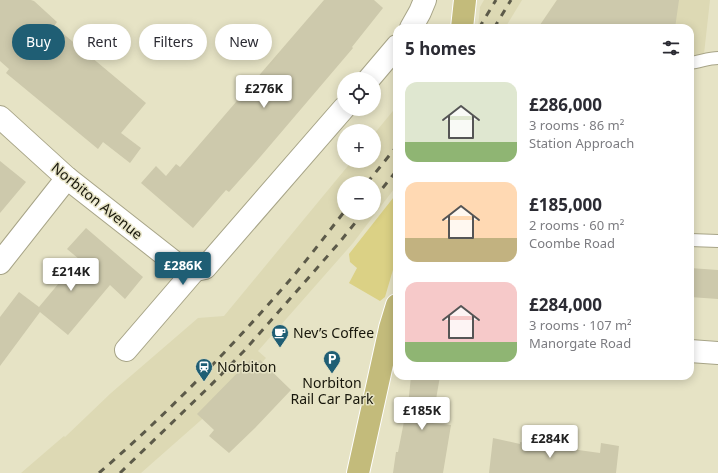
<!DOCTYPE html>
<html lang="en">
<head>
<meta charset="utf-8">
<style>
  :root { --surface:#fff; --page:#f2f2f3; --text:#2b2b33; --muted:#7c7c81; --accent:#1f5e74 }
  body { margin:0; font-family:"Noto Sans",sans-serif; background:var(--page); color:var(--text); height:100vh; display:flex; flex-direction:column; font-size:15px; white-space:nowrap }
  * { box-sizing:border-box; margin:0 }
  p { font-size:13px; color:var(--muted) }
  .icon { flex:none; width:22px; height:22px; fill:none; stroke:currentColor; stroke-width:2; stroke-linecap:round; stroke-linejoin:round }
  .map { position:relative; flex:1; overflow:hidden }
  .details { position:absolute; left:393px; top:24px; width:301px; height:356px; display:flex; flex-direction:column; background:var(--surface); border-radius:12px; box-shadow:0 2px 10px #0003 }
  .details>* { flex:none }
  .top-card { position:absolute; left:12px; top:24px; width:321px; height:36px; display:flex; gap:8px }
  .controls { position:absolute; left:337px; top:72px; display:grid; gap:8px }
  .controls a { display:grid; place-items:center; width:44px; height:44px; border-radius:50%; background:var(--surface); box-shadow:0 2px 10px #0003; font-size:20px }
  .price { position:absolute; translate:-50% -34px; padding:0 9px; border-radius:4px; background:#fff; color:#222; font-size:13px; line-height:26px; filter:drop-shadow(0 1px 2px #0008) }
  .price::after { content:''; position:absolute; left:50%; top:24px; width:12px; height:9px; margin-left:-6px; background:inherit; clip-path:polygon(0 0,100% 0,50% 100%) }
  .price.selected { background:var(--accent); color:#fff }
  ul { padding:0; list-style:none }
  li { display:flex; align-items:center; gap:12px; height:100px; padding:0 12px }
  li span { display:grid; place-items:center; flex:none; width:112px; height:80px; border-radius:12px; color:#555 }
  li>.icon { margin-inline-start:auto }
  span .icon { width:48px; height:48px; fill:#fffc; stroke-width:1 }
  li b { font-size:17px }
  h2 { display:flex; justify-content:space-between; align-items:center; height:48px; padding:0 12px; font-size:17px }
  .pill { padding:0 14px; border-radius:18px; background:var(--surface); box-shadow:0 2px 10px #0003; font-size:14px; line-height:36px }
  .pill.selected { background:var(--accent); color:#fff }
  .map>svg:first-child { display:block }
</style>
</head>
<body>
<div class="map">
<svg width="718" height="473" viewBox="0 0 718 473">
  <rect width="100%" height="100%" fill="#e6e3c5"/>
  <g fill="#ddd9b4" fill-rule="evenodd">
    <polygon points="484,0 522,0 505,28 478,28 480,7"/>
    <polygon points="557,0 710,0 704,54 690,63 690,28 538,28"/>
    <path d="M 397,106 L 397,185 L 353,243 L 258,351 L 266,358 L 234,391 L 141,473 L 21,473 L 64,436 L 65,437 L 111,393 L 198,318 L 224,316 L 352,161 L 374,161 L 374,134 ZM 344,183 L 374,183 L 374,213 L 344,213 Z"/>
  </g>
  <polygon fill="#dbd185" points="397,193 397,256 385,297 380,301 349,283 357,268 350,262 349,254"/>
  <g fill="#cdc9ac">
    <polygon points="0,0 31,0 34,1 57,22 54,26 146,103 121,133 141,148 130,163 103,142 98,149 6,73 9,69 0,61"/>
    <polygon points="324,0 374,0 383,8 352,47 353,48 261,156 229,192 226,190 193,228 141,183 156,166 166,176 176,164 180,167"/>
    <polygon points="557,0 679,0 675,28 538,28"/>
    <polygon points="0,161 26,182 0,213"/>
    <polygon points="86,228 143,277 125,299 110,285 68,335 40,312 0,366 0,317 19,292 39,307 79,259 67,249"/>
    <polygon points="690,268 718,270 718,299 690,297"/>
    <polygon points="250,360 255,365 260,360 291,390 255,428 229,453 209,436 214,430 197,414"/>
    <polygon points="411,376 440,376 432,423 451,425 443,473 393,473 396,452 398,452 409,396"/>
    <polygon points="493,438 520,444 520,442 600,453 601,443 619,446 616,473 489,473"/>
  </g>
  <g fill="none" stroke-linecap="round" stroke-linejoin="round">
    <defs>
      <g id="service">
        <path d="M 690,63 C 700,62 708,58 718,58"/>
        <polyline points="690,240 718,241"/>
      </g>
      <g id="minor">
        <polyline points="411,28 420,12 425,0"/>
        <polyline points="369,79 397,46"/>
        <path d="M 0,117 L 67,178 L 174,262 C 186,270 191,272 205,268 L 344,108"/>
        <polyline points="0,263 67,178"/>
        <polyline points="126,350 194,271"/>
        <polyline points="690,351 718,353"/>
      </g>
      <g id="primary">
        <polyline points="462,28 465,0"/>
        <polyline points="358,473 390,328 397,305"/>
      </g>
    </defs>
    <use href="#service" stroke="#a7a487" stroke-width="14"/>
    <use href="#minor" stroke="#a7a487" stroke-width="24"/>
    <use href="#primary" stroke="#fff" stroke-width="24"/>
    <use href="#service" stroke="#fff" stroke-width="12"/>
    <use href="#minor" stroke="#fff" stroke-width="22"/>
    <use href="#primary" stroke="#c3bb7b" stroke-width="22"/>
    <g stroke="#5c5a49" stroke-width="3" stroke-dasharray="7 7" stroke-linecap="butt">
      <polyline points="479,28 496,0"/>
      <polyline points="494,28 511,0"/>
      <polyline points="367,183 397,146"/>
      <polyline points="374,199 397,170"/>
      <path d="M 99,473 C 167,414 230,349 289,281 C 308,259 326,235 344,212"/>
      <polyline points="120,473 210,386 244,351 339,243 363,213"/>
    </g>
  </g>
  <defs>
    <symbol id="cafe-pin" viewBox="-11 -11 22 30"><path d="M0 17L-7.5 6A9.5 9.5 0 1 1 7.5 6Z" fill="#1f5e74" stroke="#e6e3c5"/><path d="M-5.5-4.5H6V0H3Q3 3.5 0 3.5H-2.5Q-5.5 3.5-5.5 0ZM3-3.2v2h1.7v-2ZM-6 4.5H4V6H-6Z" fill="#fff"/></symbol>
    <symbol id="parking-pin" viewBox="-11 -11 22 30"><path d="M0 17L-7.5 6A9.5 9.5 0 1 1 7.5 6Z" fill="#1f5e74" stroke="#e6e3c5"/><path d="M-3.5-5.5H1a3.5 3.5 0 0 1 0 7H-1V5.5H-3.5ZM-1-3.4V-.6H.8a1.4 1.4 0 0 0 0-2.8Z" fill="#fff"/></symbol>
    <symbol id="station-pin" viewBox="-11 -11 22 30"><path d="M0 17L-7.5 6A9.5 9.5 0 1 1 7.5 6Z" fill="#1f5e74" stroke="#e6e3c5"/><path d="M-3-6H3Q5-6 5-4V2Q5 4 3 4L4.5 6H3L1.5 4h-3L-3 6H-4.5L-3 4Q-5 4-5 2V-4Q-5-6-3-6ZM-3.5-4v3h7v-3ZM-3.5 1v1.5H-2V1ZM2 1v1.5H3.5V1Z" fill="#fff"/></symbol>
  </defs>
  <g fill-rule="evenodd">
    <use href="#cafe-pin" x="270" y="323" width="20" height="27"/>
    <use href="#parking-pin" x="322" y="349" width="20" height="27"/>
    <use href="#station-pin" x="194" y="357" width="20" height="27"/>
  </g>
  <g text-anchor="middle" stroke-width="3" stroke-linejoin="round" paint-order="stroke">
    <g font-size="14" fill="#17160b" stroke="#e6e3c5">
      <text transform="translate(97 201) rotate(39)" y="5">Norbiton Avenue</text>
    </g>
    <g font-size="14" fill="#17160b" stroke="#e6e3c5" text-anchor="start">
      <text x="293" y="338">Nev’s Coffee</text>
      <text x="217" y="372">Norbiton</text>
      <text x="332" y="388" text-anchor="middle">Norbiton<tspan x="332" dy="16">Rail Car Park</tspan></text>
    </g>
  </g>
</svg>
<div class="controls">
<a><svg class="icon" aria-label="locate" viewBox="0 0 24 24"><circle cx="12" cy="12" r="6"/><path d="M12 2v4M12 18v4M2 12h4M18 12h4"/></svg></a>
<a>+</a>
<a>−</a>
</div>
<b class="price" style="left:264px;top:109px">£276K</b>
<b class="price selected" style="left:183px;top:286px">£286K</b>
<b class="price" style="left:71px;top:292px">£214K</b>
<b class="price" style="left:422px;top:431px">£185K</b>
<b class="price" style="left:550px;top:459px">£284K</b>
<div class="top-card">
<a class="pill selected">Buy</a>
<a class="pill">Rent</a>
<a class="pill">Filters</a>
<a class="pill">New</a>
</div>
<section class="details">
<h2>5 homes<svg class="icon" aria-label="filters" viewBox="0 0 24 24"><path d="M4 7h16M4 17h16"/><circle cx="9" cy="7" r="2"/><circle cx="15" cy="17" r="2"/></svg></h2>
<ul>
<li><span style="background:linear-gradient(#dfe7d0 75%,#8fb573 0)"><svg class="icon" aria-label="home" viewBox="0 0 24 24"><path d="M3 11l9-7 9 7M6 9v11h12V9"/></svg></span><div><b>£286,000</b><p>3 rooms · 86 m²</p><p>Station Approach</p></div></li>
<li><span style="background:linear-gradient(#ffd9b3 70%,#c2b280 0)"><svg class="icon" aria-label="home" viewBox="0 0 24 24"><path d="M3 11l9-7 9 7M6 9v11h12V9"/></svg></span><div><b>£185,000</b><p>2 rooms · 60 m²</p><p>Coombe Road</p></div></li>
<li><span style="background:linear-gradient(#f6c9c9 75%,#8fb573 0)"><svg class="icon" aria-label="home" viewBox="0 0 24 24"><path d="M3 11l9-7 9 7M6 9v11h12V9"/></svg></span><div><b>£284,000</b><p>3 rooms · 107 m²</p><p>Manorgate Road</p></div></li>
</ul>
</section>
</div>
</body>
</html>
